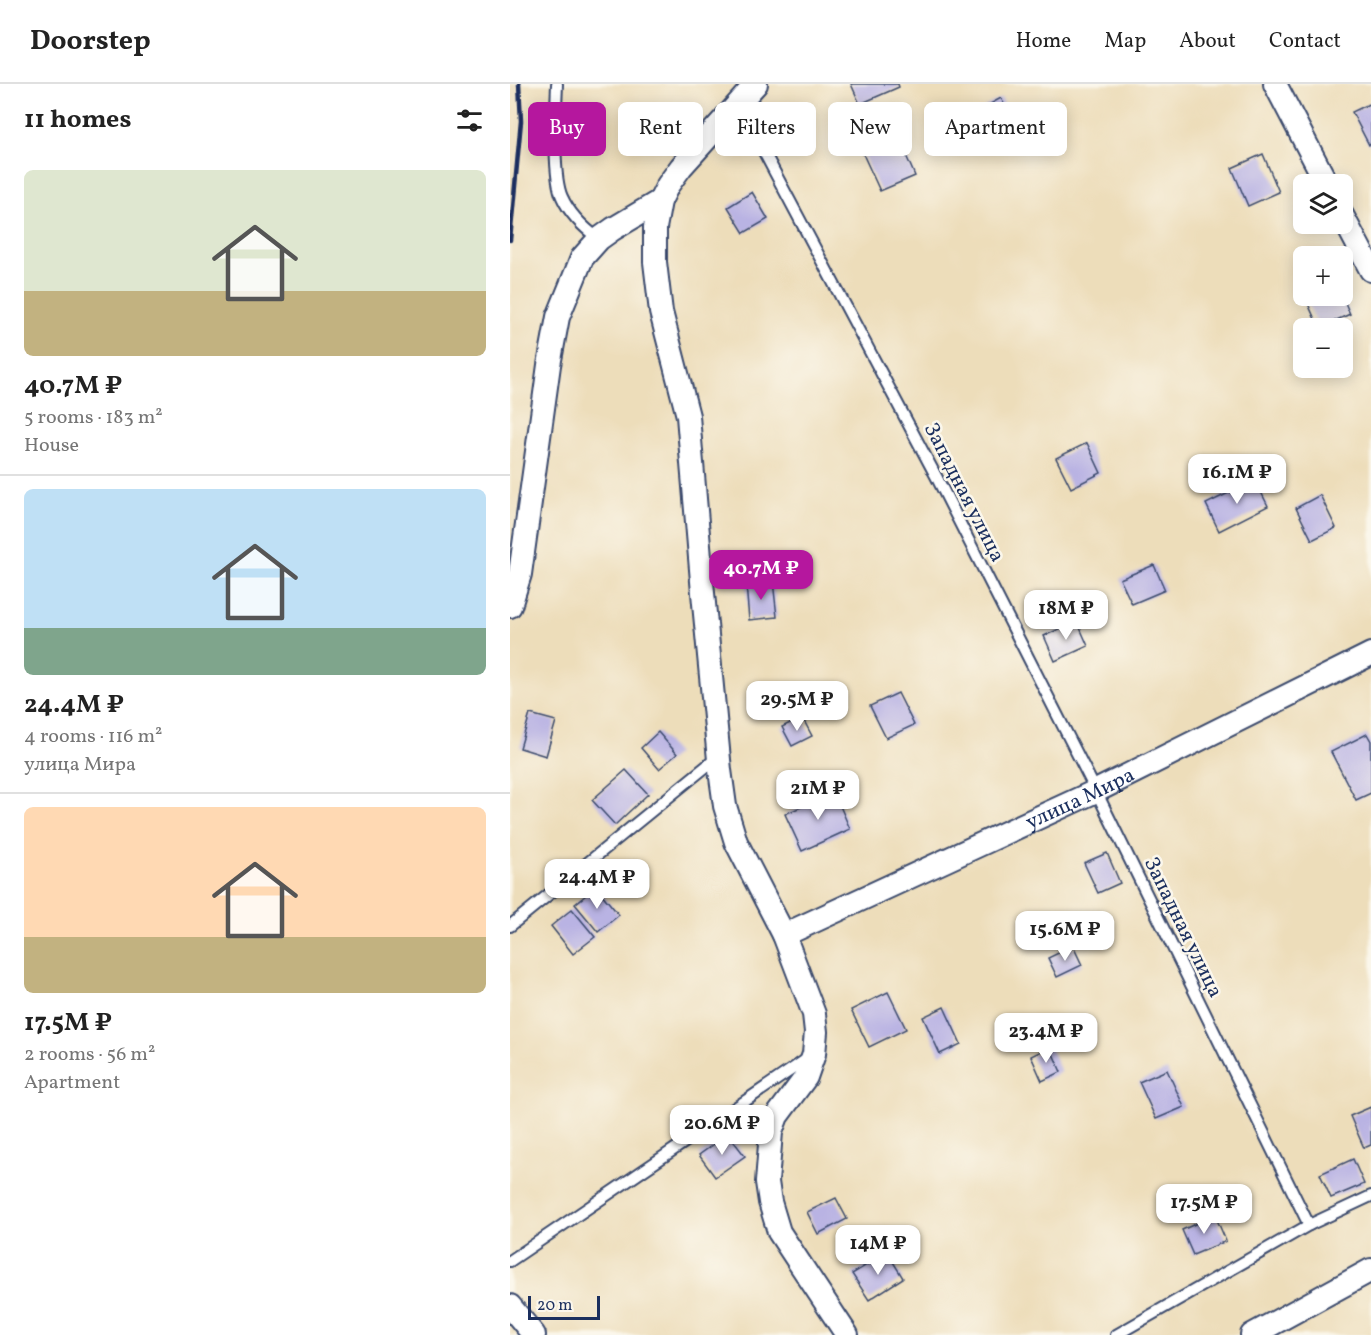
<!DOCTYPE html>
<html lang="en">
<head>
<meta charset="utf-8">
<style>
  :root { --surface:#fff; --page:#f6f6f6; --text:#222; --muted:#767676; --line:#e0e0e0; --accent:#b5179e }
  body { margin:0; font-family:Vollkorn,serif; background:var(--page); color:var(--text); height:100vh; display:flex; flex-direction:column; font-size:22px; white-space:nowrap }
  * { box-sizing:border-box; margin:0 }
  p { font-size:20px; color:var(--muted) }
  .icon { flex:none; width:33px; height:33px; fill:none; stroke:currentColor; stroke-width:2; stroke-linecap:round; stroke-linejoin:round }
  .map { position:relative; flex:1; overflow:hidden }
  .details { display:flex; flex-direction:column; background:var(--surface); width:510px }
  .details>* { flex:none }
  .top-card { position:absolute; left:18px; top:18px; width:570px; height:54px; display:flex; gap:12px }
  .controls { position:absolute; left:783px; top:90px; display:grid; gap:12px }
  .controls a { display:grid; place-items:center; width:60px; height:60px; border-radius:9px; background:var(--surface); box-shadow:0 3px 15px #0003; font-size:30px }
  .scale { position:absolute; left:18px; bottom:15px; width:72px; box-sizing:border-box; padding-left:6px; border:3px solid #1b2f5e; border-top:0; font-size:16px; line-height:21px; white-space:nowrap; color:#1b2f5e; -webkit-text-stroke:4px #fbf7ec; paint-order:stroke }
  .price { position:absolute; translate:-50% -51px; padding:0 14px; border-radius:12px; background:#fff; color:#222; font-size:20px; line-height:39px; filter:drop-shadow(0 2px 3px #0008) }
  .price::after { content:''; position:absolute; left:50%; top:36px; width:18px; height:14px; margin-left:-9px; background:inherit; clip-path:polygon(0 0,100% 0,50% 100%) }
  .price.current { background:var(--accent); color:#fff }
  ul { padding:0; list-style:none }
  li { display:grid; align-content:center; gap:12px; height:318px; padding:0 24px }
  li+li { border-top:2px solid var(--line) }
  li span { display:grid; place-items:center; height:186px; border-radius:9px; color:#555 }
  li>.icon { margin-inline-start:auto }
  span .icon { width:108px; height:108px; fill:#fffc; stroke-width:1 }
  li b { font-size:26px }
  h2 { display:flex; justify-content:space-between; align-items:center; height:72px; padding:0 24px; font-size:26px }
  .chip { padding:0 21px; border-radius:9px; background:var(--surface); box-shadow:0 3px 15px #0003; font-size:21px; line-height:54px }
  .chip.current { background:var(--accent); color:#fff }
  header { display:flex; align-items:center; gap:36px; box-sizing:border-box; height:84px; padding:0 30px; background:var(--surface); border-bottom:2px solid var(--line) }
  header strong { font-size:28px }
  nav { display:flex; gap:33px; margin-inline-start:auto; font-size:21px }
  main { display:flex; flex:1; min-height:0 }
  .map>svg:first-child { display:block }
</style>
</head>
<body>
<header>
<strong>Doorstep</strong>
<nav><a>Home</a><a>Map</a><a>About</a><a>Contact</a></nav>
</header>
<main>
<section class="details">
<h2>11 homes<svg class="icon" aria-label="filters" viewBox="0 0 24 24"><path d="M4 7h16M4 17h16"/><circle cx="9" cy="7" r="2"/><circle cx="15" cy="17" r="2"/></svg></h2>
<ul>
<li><span style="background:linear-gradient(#dfe7d0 65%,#c2b280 0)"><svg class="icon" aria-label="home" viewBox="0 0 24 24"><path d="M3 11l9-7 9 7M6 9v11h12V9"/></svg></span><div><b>40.7M ₽</b><p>5 rooms · 183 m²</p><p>House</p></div></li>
<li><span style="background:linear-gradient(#bfe0f5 75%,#7fa58c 0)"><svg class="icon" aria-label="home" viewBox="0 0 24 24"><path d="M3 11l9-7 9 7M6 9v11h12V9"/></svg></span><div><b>24.4M ₽</b><p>4 rooms · 116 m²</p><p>улица Мира</p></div></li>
<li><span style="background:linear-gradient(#ffd9b3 70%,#c2b280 0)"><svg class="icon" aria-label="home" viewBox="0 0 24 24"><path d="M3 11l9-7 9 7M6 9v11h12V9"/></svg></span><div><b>17.5M ₽</b><p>2 rooms · 56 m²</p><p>Apartment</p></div></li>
</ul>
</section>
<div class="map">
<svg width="861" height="1251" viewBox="0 0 861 1251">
  <rect width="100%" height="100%" fill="#fbf7ec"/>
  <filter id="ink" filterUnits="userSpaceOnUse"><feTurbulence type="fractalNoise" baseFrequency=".0167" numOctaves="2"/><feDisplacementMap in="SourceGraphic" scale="12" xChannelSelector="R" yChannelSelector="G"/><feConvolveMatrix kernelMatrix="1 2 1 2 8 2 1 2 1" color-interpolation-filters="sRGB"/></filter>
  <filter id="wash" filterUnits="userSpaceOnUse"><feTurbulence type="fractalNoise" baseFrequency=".008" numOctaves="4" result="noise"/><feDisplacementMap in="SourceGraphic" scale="24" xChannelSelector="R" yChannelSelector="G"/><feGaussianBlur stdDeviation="1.35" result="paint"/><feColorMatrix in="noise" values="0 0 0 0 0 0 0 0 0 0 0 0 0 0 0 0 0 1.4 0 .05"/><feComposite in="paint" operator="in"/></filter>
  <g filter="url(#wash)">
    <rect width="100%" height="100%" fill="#edddba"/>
    <g id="blocks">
      <g fill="#b9b3e3">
        <polygon points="341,0 388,0 389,3 350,20"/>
        <polygon points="491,14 505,42 487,51 473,24"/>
        <polygon points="861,19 861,60 859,61 842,28"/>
        <polygon points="389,55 405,92 370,107 353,70"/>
        <polygon points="753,70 769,108 738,122 722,84"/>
        <polygon points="242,108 258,135 234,149 218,123"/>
        <polygon points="799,212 832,212 840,230 809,244 795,213"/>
        <polygon points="577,359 591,389 561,404 546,374"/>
        <polygon points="745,396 758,422 709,447 696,420"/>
        <polygon points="810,411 826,444 802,456 786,424"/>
        <polygon points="644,481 655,506 622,520 610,495"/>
        <polygon points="263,497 267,533 239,536 236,500"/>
        <polygon points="567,537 578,562 545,577 534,552"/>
        <polygon points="388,609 404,641 376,654 360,622"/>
        <polygon points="20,630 46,637 36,672 10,664"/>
        <polygon points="292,633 302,652 282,662 272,643"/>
        <polygon points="148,648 167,670 149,685 131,664"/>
        <polygon points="857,650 861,657 861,709 846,716 821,668"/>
        <polygon points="116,686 138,710 105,741 82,716"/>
        <polygon points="324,708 340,745 292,767 275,730"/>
        <polygon points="597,769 610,799 588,809 574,779"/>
        <polygon points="86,803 109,831 88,848 65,820"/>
        <polygon points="62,825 85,853 63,870 41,842"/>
        <polygon points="563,862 572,881 547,893 538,874"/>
        <polygon points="378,908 396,945 359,963 341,926"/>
        <polygon points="434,923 451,960 430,970 413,933"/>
        <polygon points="540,963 551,988 532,997 521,972"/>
        <polygon points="657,986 674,1023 646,1035 629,998"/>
        <polygon points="861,1023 861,1061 854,1064 840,1032"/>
        <polygon points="218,1050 235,1072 205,1093 189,1071"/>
        <polygon points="843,1075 854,1100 821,1114 810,1090"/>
        <polygon points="326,1114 337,1135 308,1150 297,1128"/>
        <polygon points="705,1131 716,1157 683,1171 672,1146"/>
        <polygon points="377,1168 393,1194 359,1216 342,1190"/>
      </g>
    </g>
  </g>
  <g filter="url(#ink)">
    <use href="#blocks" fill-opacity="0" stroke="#3a496c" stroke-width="1.5"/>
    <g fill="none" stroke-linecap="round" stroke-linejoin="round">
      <defs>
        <g id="service">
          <path d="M 47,0 C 46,27 42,91 52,113 C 60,131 74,144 89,155"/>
          <polyline points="229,21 427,394 586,707 799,1141"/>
          <polyline points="0,842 209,672"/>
          <polyline points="0,1177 300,973"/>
          <polyline points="606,1251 799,1141 861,1112"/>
        </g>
        <g id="minor">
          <polyline points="246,0 171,83 158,101 150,117 145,144 145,178 151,228 178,332 193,509 210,686 215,722 226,758 274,851 304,930 306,948 304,970 296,993 267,1032 261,1048 257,1098 260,1118 269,1148 337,1251"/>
          <polyline points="765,0 817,100"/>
          <polyline points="832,131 861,186"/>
          <polyline points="0,522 10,490 39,281 48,233 72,174 89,155 103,145 150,117"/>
          <path id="s1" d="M 274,851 L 586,707 L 861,570"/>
          <polyline points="0,1222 24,1251"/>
          <polyline points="742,1251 861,1186"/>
        </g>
      </defs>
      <use href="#service" stroke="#3a496c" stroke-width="14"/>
      <use href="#minor" stroke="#3a496c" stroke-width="26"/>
      <use href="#service" stroke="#fff" stroke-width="10"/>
      <use href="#minor" stroke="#fff" stroke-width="22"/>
      <polyline stroke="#1b2f5e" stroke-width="4.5" points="0,156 11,37 9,0"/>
    </g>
  </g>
  <g text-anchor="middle" stroke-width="5" stroke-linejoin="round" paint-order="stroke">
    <g font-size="21" fill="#1b2f5e" stroke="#fbf7ec">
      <text transform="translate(455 408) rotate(63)" y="7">Западная улица</text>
      <text dy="7" stroke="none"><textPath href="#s1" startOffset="326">улица Мира</textPath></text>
      <text transform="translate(674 843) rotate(64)" y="7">Западная улица</text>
    </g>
  </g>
</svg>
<div class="controls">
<a><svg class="icon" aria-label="layers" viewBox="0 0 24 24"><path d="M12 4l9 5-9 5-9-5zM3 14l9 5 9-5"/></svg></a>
<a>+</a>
<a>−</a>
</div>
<div class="scale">20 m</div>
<b class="price" style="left:727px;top:421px">16.1M ₽</b>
<b class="price current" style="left:251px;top:517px">40.7M ₽</b>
<b class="price" style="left:556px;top:557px">18M ₽</b>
<b class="price" style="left:287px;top:648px">29.5M ₽</b>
<b class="price" style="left:308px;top:737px">21M ₽</b>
<b class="price" style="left:87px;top:826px">24.4M ₽</b>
<b class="price" style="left:555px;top:878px">15.6M ₽</b>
<b class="price" style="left:536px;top:980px">23.4M ₽</b>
<b class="price" style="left:212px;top:1072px">20.6M ₽</b>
<b class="price" style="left:694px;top:1151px">17.5M ₽</b>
<b class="price" style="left:368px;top:1192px">14M ₽</b>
<div class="top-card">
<a class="chip current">Buy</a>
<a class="chip">Rent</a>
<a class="chip">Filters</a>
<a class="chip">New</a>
<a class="chip">Apartment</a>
</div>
</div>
</main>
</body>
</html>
